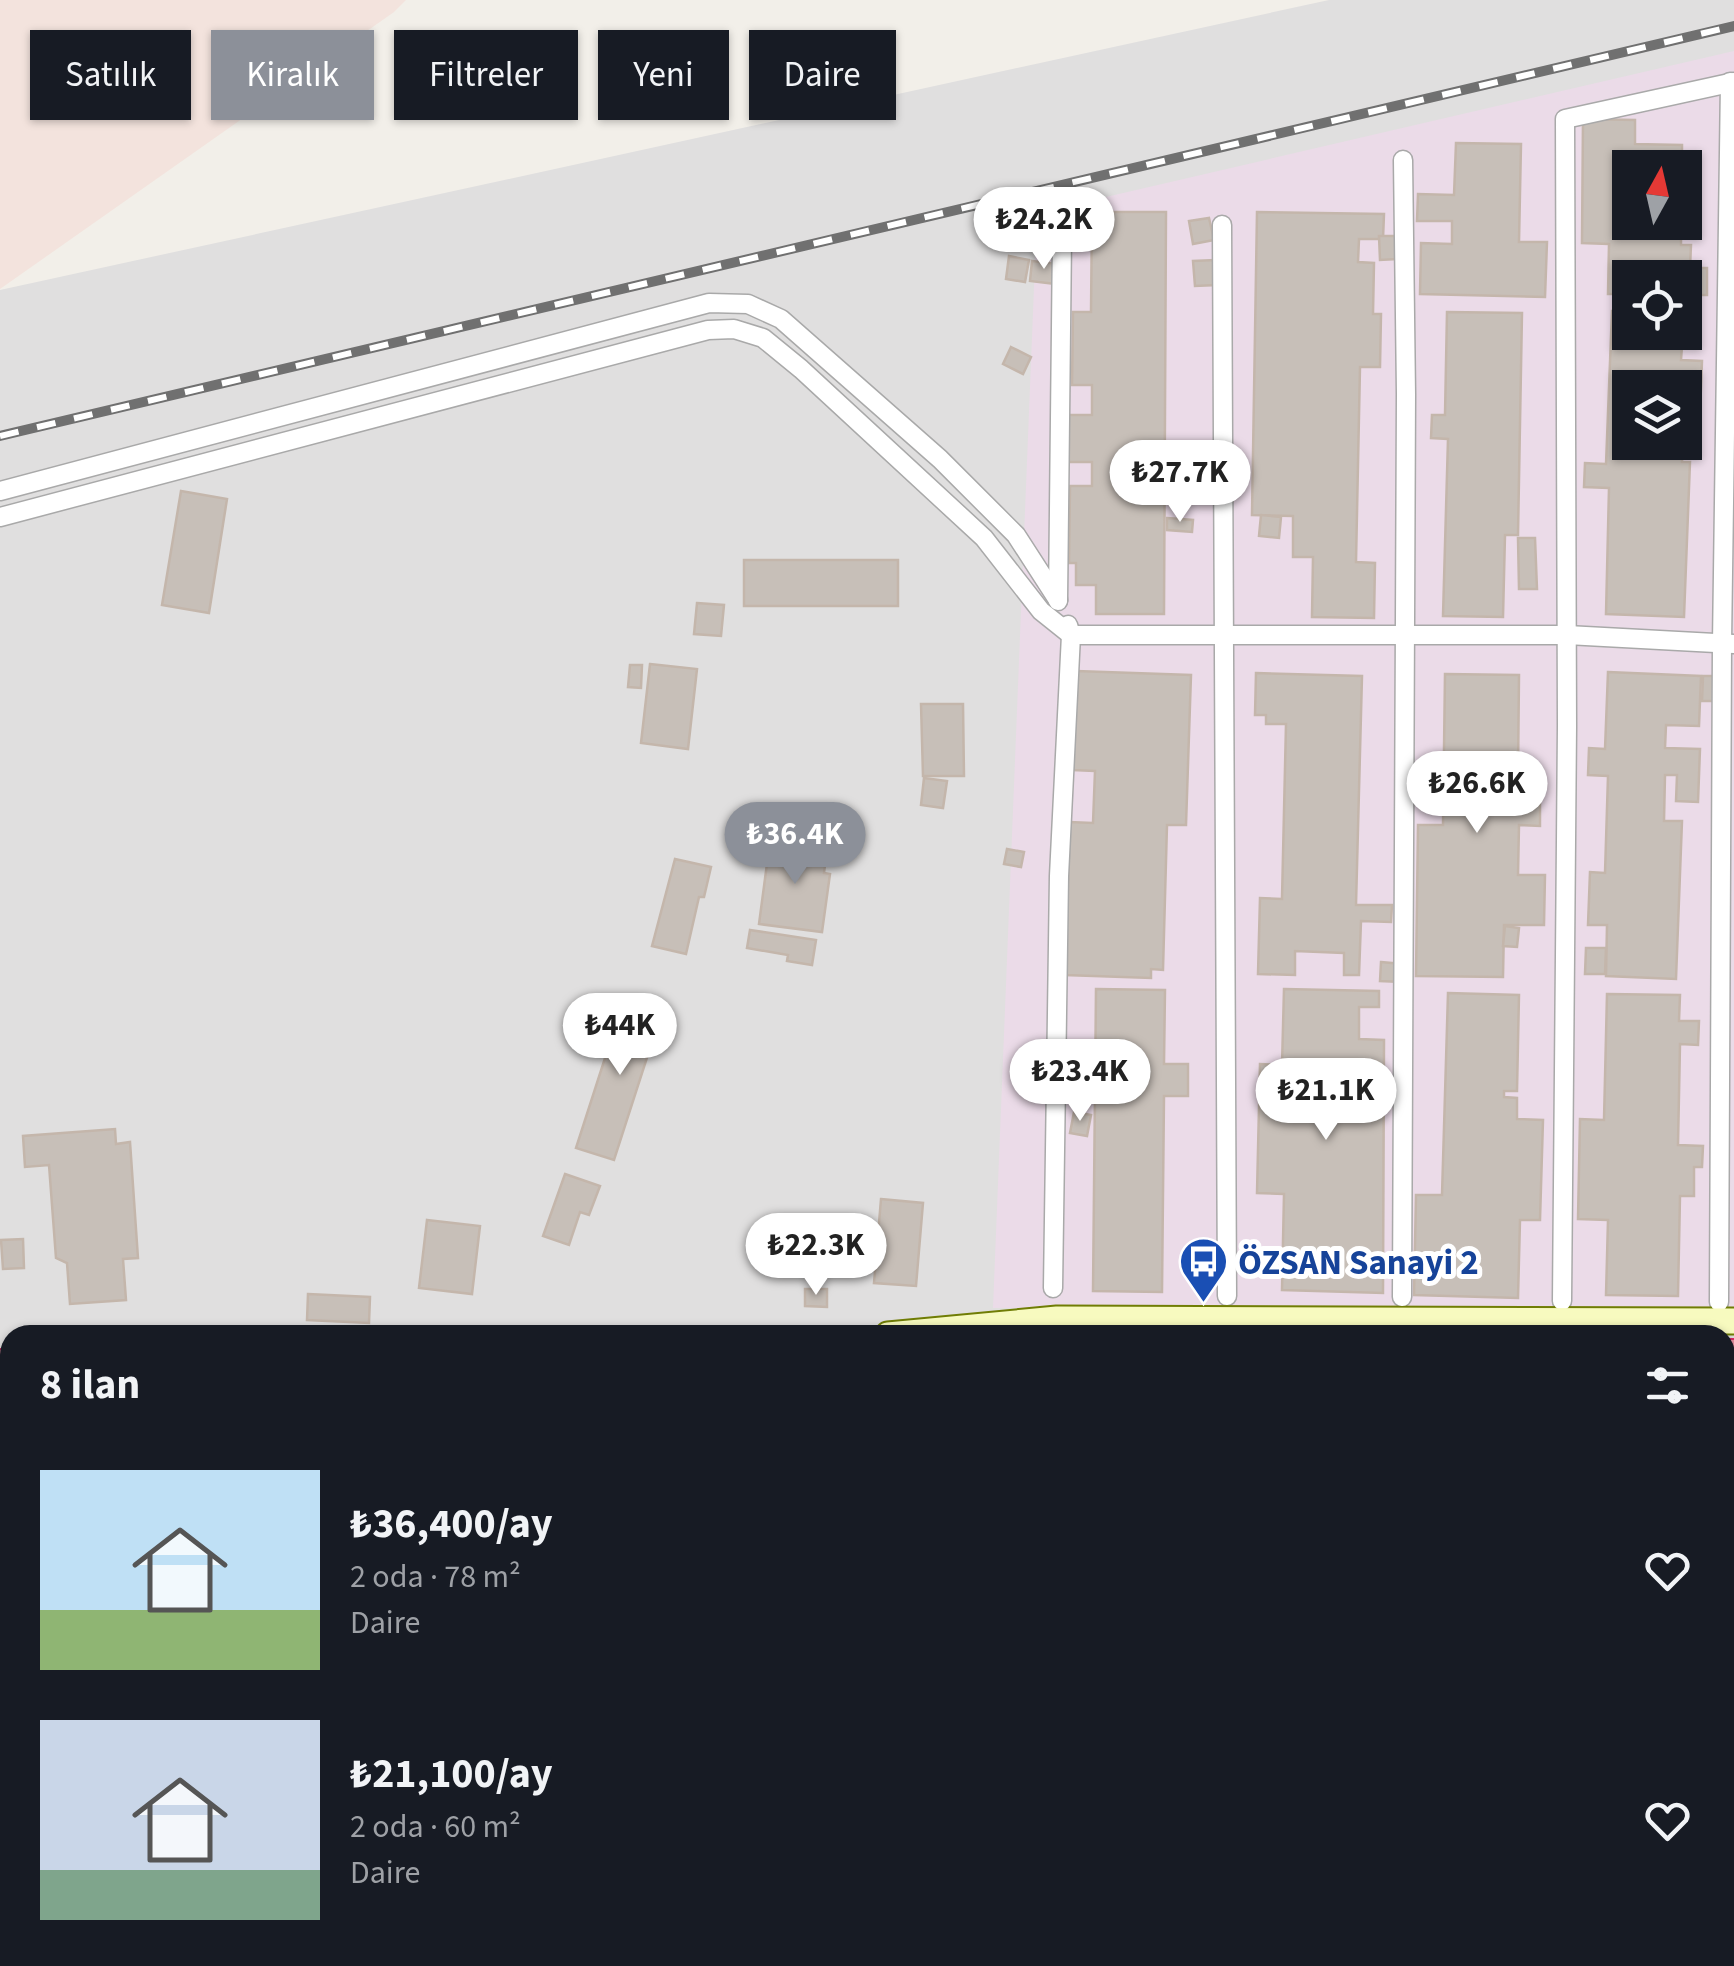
<!DOCTYPE html>
<html lang="tr">
<head>
<meta charset="utf-8">
<style>
  :root { --surface:#171b24; --page:#242831; --text:#f1f3f6; --muted:#9ea1a6; --accent:#8c9099 }
  body { margin:0; font-family:"Source Sans 3",sans-serif; background:var(--page); color:var(--text); height:100vh; display:flex; flex-direction:column; font-size:38px; white-space:nowrap }
  * { box-sizing:border-box; margin:0 }
  p { font-size:32px; color:var(--muted) }
  .icon { flex:none; width:55px; height:55px; fill:none; stroke:currentColor; stroke-width:2; stroke-linecap:round; stroke-linejoin:round }
  .map { position:relative; flex:1; overflow:hidden }
  .sheet { position:absolute; left:0px; top:1325px; width:1735px; height:642px; display:flex; flex-direction:column; background:var(--surface); border-radius:30px 30px 0 0; box-shadow:0 2px 8px #0004 }
  .sheet>* { flex:none }
  .guide { position:absolute; left:30px; top:30px; width:1000px; height:90px; display:flex; gap:20px }
  .needle { width:65px; rotate:8deg }
  .buttons { position:absolute; left:1612px; top:150px; display:grid; gap:20px }
  .buttons a { display:grid; place-items:center; width:90px; height:90px; border-radius:0px; background:var(--surface); box-shadow:0 2px 8px #0004; font-size:50px }
  .price { position:absolute; translate:-50% -85px; padding:0 22px; border-radius:35px; background:#fff; color:#222; font-size:32px; line-height:65px; filter:drop-shadow(0 2px 5px #0008) }
  .price::after { content:''; position:absolute; left:50%; top:60px; width:30px; height:22px; margin-left:-15px; background:inherit; clip-path:polygon(0 0,100% 0,50% 100%) }
  .price.current { background:var(--accent); color:#fff }
  ul { padding:0; list-style:none }
  li { display:flex; align-items:center; gap:30px; height:250px; padding:0 40px }
  li span { display:grid; place-items:center; flex:none; width:280px; height:200px; border-radius:0px; color:#555 }
  li>.icon { margin-inline-start:auto }
  span .icon { width:120px; height:120px; fill:#fffc; stroke-width:1 }
  li b { font-size:42px }
  h2 { display:flex; justify-content:space-between; align-items:center; height:120px; padding:0 40px; font-size:42px }
  .chip { padding:0 35px; border-radius:0px; background:var(--surface); box-shadow:0 2px 8px #0004; font-size:35px; line-height:90px }
  .chip.current { background:var(--accent); color:#fff }
  .map>svg:first-child { display:block }
</style>
</head>
<body>
<div class="map">
<svg width="1734" height="1966" viewBox="0 0 1734 1966">
  <rect width="100%" height="100%" fill="#f2efe9"/>
  <path fill="#e0dfdf" fill-rule="evenodd" d="M 1329,0 L 1734,0 L 1734,1966 L 0,1966 L 0,290 ZM 1630,168 L 1685,168 L 1685,222 L 1630,222 ZM 1630,278 L 1685,278 L 1685,332 L 1630,332 ZM 1630,388 L 1685,388 L 1685,442 L 1630,442 ZM 10,1335 L 1725,1335 L 1725,1958 L 10,1958 Z"/>
  <path fill="#ebdbe8" fill-rule="evenodd" d="M 1734,51 L 1734,1311 L 993,1308 L 1037,213 ZM 1630,168 L 1685,168 L 1685,222 L 1630,222 ZM 1630,278 L 1685,278 L 1685,332 L 1630,332 ZM 1630,388 L 1685,388 L 1685,442 L 1630,442 Z"/>
  <polygon fill="#f3e3dd" points="0,0 406,0 394,12 0,289"/>
  <g fill="#c7bfb8" stroke="#c4b6ab" stroke-width="2.5">
    <polygon points="1583,119 1635,120 1635,144 1682,145 1682,168 1630,168 1630,222 1681,222 1681,245 1691,245 1690,268 1707,268 1707,295 1685,295 1685,278 1630,278 1630,294 1608,294 1609,244 1582,243"/>
    <polygon points="1456,143 1521,144 1519,242 1547,242 1545,297 1420,294 1421,243 1452,244 1452,221 1417,221 1418,194 1454,195"/>
    <polygon points="1092,212 1166,212 1164,614 1096,614 1096,585 1076,585 1076,563 1069,563 1070,486 1092,486 1092,462 1068,462 1068,415 1092,415 1092,385 1072,385 1073,312 1091,312"/>
    <polygon points="1257,212 1384,214 1383,239 1359,239 1358,262 1374,263 1373,314 1381,314 1380,367 1360,367 1356,562 1375,563 1374,618 1312,617 1313,557 1293,557 1293,516 1252,515"/>
    <polygon points="1209,218 1214,240 1193,244 1189,221"/>
    <polygon points="1379,236 1397,236 1397,259 1380,260"/>
    <polygon points="1009,256 1029,260 1025,282 1006,279"/>
    <polygon points="1215,260 1217,285 1195,286 1193,261"/>
    <polygon points="1032,261 1058,264 1056,284 1030,281"/>
    <polygon points="1612,311 1630,312 1630,332 1683,332 1681,360 1702,361 1700,414 1685,413 1685,388 1630,388 1630,442 1683,442 1682,462 1690,462 1684,617 1606,614 1609,488 1584,487 1585,463 1606,464"/>
    <polygon points="1447,312 1522,313 1518,535 1505,535 1503,617 1443,616 1448,439 1431,438 1432,415 1445,415"/>
    <polygon points="1011,347 1031,357 1023,374 1003,364"/>
    <polygon points="181,491 227,499 209,613 162,605"/>
    <polygon points="1261,515 1281,517 1279,538 1259,536"/>
    <polygon points="1167,518 1193,520 1192,532 1167,530"/>
    <polygon points="1518,538 1535,538 1537,589 1519,589"/>
    <rect x="744" y="560" width="154" height="46"/>
    <polygon points="697,603 724,605 721,636 694,634"/>
    <polygon points="650,664 697,669 688,749 641,743"/>
    <polygon points="630,665 642,665 641,688 628,687"/>
    <polygon points="1076,671 1191,675 1186,825 1167,825 1163,970 1151,969 1151,978 1065,975 1070,822 1093,823 1095,771 1073,770"/>
    <polygon points="1608,672 1701,676 1699,726 1666,725 1665,748 1700,749 1698,802 1676,801 1677,775 1665,775 1664,821 1682,821 1676,979 1606,976 1607,925 1588,925 1590,872 1605,873 1608,776 1588,775 1589,748 1605,749"/>
    <polygon points="1256,673 1362,676 1356,905 1392,905 1391,922 1361,921 1359,975 1344,975 1344,953 1295,951 1295,975 1258,974 1260,898 1282,899 1286,724 1266,724 1266,715 1255,715"/>
    <polygon points="1445,674 1519,675 1518,774 1540,774 1540,826 1519,825 1518,875 1545,875 1544,925 1504,925 1503,977 1416,976 1418,825 1443,825"/>
    <polygon points="1703,676 1718,676 1717,701 1702,701"/>
    <polygon points="921,704 963,704 964,776 923,776"/>
    <polygon points="924,778 947,781 943,808 921,805"/>
    <polygon points="770,841 827,849 824,873 830,874 822,932 759,924"/>
    <polygon points="1007,849 1024,852 1021,867 1004,864"/>
    <polygon points="675,859 711,867 704,897 699,897 686,954 652,946"/>
    <polygon points="1505,926 1519,928 1517,947 1503,946"/>
    <polygon points="750,930 816,940 812,965 787,961 788,955 747,948"/>
    <polygon points="1586,948 1606,948 1605,974 1585,974"/>
    <polygon points="1381,962 1402,964 1401,982 1380,981"/>
    <polygon points="1096,989 1165,990 1164,1064 1188,1064 1188,1096 1164,1096 1162,1292 1093,1291"/>
    <polygon points="1284,989 1379,991 1379,1007 1359,1007 1359,1039 1384,1040 1383,1293 1282,1290 1284,1194 1257,1193 1260,1064 1282,1065"/>
    <polygon points="1448,993 1519,995 1517,1091 1504,1091 1504,1097 1517,1098 1517,1119 1543,1120 1540,1220 1520,1220 1518,1298 1414,1295 1416,1195 1442,1195"/>
    <polygon points="1607,994 1680,995 1679,1021 1699,1021 1698,1045 1680,1044 1678,1145 1703,1146 1702,1167 1694,1167 1694,1196 1680,1196 1678,1296 1606,1295 1608,1220 1578,1219 1580,1119 1604,1120"/>
    <polygon points="625,996 663,1008 614,1160 576,1148"/>
    <polygon points="1086,1045 1089,1065 1073,1068 1069,1048"/>
    <polygon points="1074,1112 1091,1115 1087,1136 1070,1133"/>
    <polygon points="115,1129 116,1144 130,1142 138,1258 123,1259 126,1300 70,1304 67,1263 56,1258 49,1165 25,1167 23,1136"/>
    <polygon points="565,1174 600,1186 589,1215 580,1212 569,1245 543,1236"/>
    <polygon points="881,1199 923,1203 916,1286 874,1283"/>
    <polygon points="427,1220 480,1226 472,1294 419,1288"/>
    <polygon points="23,1239 24,1268 3,1269 1,1240"/>
    <polygon points="805,1289 827,1289 827,1307 805,1306"/>
    <polygon points="308,1294 370,1297 369,1323 307,1320"/>
    <rect x="1725" y="1530" width="9" height="77"/>
    <polygon points="0,1532 10,1532 10,1608 0,1607"/>
    <polygon points="0,1616 10,1616 10,1697 0,1696"/>
    <polygon points="1734,1764 1734,1882 1725,1884 1725,1765"/>
    <polygon points="331,1958 430,1958 384,1966 332,1966"/>
    <polygon points="582,1958 644,1958 645,1964 583,1966"/>
    <polygon points="988,1958 1025,1958 1024,1966 987,1966"/>
  </g>
  <g fill="none" stroke-linecap="round" stroke-linejoin="round">
    <defs>
      <g id="street">
        <polyline points="1222,225 1227,1296"/>
        <polyline points="0,491 709,303 748,304 781,319 940,459 1016,535 1058,600"/>
        <polyline points="0,517 708,330 734,329 763,338 801,369 984,538 1041,611 1071,635 1567,635 1734,644"/>
        <polyline points="1058,601 1062,237"/>
        <polyline points="1053,1288 1059,876 1071,635 1068,625"/>
        <polyline points="1402,1297 1406,394 1403,160"/>
        <polyline points="1562,1301 1567,726 1565,119 1734,82"/>
        <polyline points="1719,1302 1722,643 1730,82"/>
        <polyline points="1725,1689 1734,1688"/>
        <polyline points="0,1944 10,1943"/>
        <polyline points="975,1958 976,1966"/>
        <polyline points="1292,1966 1292,1958"/>
      </g>
      <g id="secondary">
        <polyline points="888,1335 1057,1319 1734,1321"/>
        <polyline points="1725,1414 1734,1414"/>
      </g>
      <g id="highway">
        <polyline points="1725,1356 1734,1356"/>
        <polyline points="0,1366 10,1368"/>
        <polyline points="1725,1391 1734,1391"/>
        <polyline points="0,1416 10,1415"/>
      </g>
    </defs>
    <use href="#street" stroke="#a9a9a9" stroke-width="21"/>
    <use href="#secondary" stroke="#707d05" stroke-width="29"/>
    <use href="#highway" stroke="#dc2a67" stroke-width="36"/>
    <use href="#street" stroke="#fff" stroke-width="18"/>
    <use href="#secondary" stroke="#f7fabf" stroke-width="25"/>
    <use href="#highway" stroke="#e892a2" stroke-width="32"/>
    <defs>
      <polyline id="rail" points="0,436 1734,26"/>
    </defs>
    <use href="#rail" stroke="#707070" stroke-width="10"/>
    <use href="#rail" stroke="#fff" stroke-width="6" stroke-dasharray="19" stroke-linecap="butt"/>
  </g>
  <defs>
    <symbol id="bus-pin" viewBox="-11 -11 22 30"><path d="M0 17L-7.5 6A9.5 9.5 0 1 1 7.5 6Z" fill="#1a4fb4" stroke="#fff"/><path d="M-5-6H5V4H4V6H2V4H-2V6H-4V4H-5ZM-3.5-4V0h7V-4ZM-3.5 1.2v1.5H-2V1.2ZM2 1.2v1.5H3.5V1.2Z" fill="#fff"/></symbol>
  </defs>
  <g fill-rule="evenodd">
    <use href="#bus-pin" x="1176" y="1234" width="55" height="75"/>
  </g>
  <g text-anchor="middle" stroke-width="10" stroke-linejoin="round" paint-order="stroke">
    <g font-size="35" font-weight="bold" fill="#164399" stroke="#fff" text-anchor="start">
      <text x="1238" y="1274">ÖZSAN Sanayi 2</text>
    </g>
  </g>
</svg>
<div class="buttons">
<a><svg class="needle" viewBox="-14 -14 28 28"><path d="M0-13l5 13h-10z" fill="#e53935"/><path d="M0 13l5-13h-10z" fill="#9ea1a6"/></svg></a>
<a><svg class="icon" aria-label="locate" viewBox="0 0 24 24"><circle cx="12" cy="12" r="6"/><path d="M12 2v4M12 18v4M2 12h4M18 12h4"/></svg></a>
<a><svg class="icon" aria-label="layers" viewBox="0 0 24 24"><path d="M12 4l9 5-9 5-9-5zM3 14l9 5 9-5"/></svg></a>
</div>
<b class="price" style="left:1044px;top:272px">₺24.2K</b>
<b class="price" style="left:1180px;top:525px">₺27.7K</b>
<b class="price" style="left:1477px;top:836px">₺26.6K</b>
<b class="price current" style="left:795px;top:887px">₺36.4K</b>
<b class="price" style="left:620px;top:1078px">₺44K</b>
<b class="price" style="left:1080px;top:1124px">₺23.4K</b>
<b class="price" style="left:1326px;top:1143px">₺21.1K</b>
<b class="price" style="left:816px;top:1298px">₺22.3K</b>
<div class="guide">
<a class="chip">Satılık</a>
<a class="chip current">Kiralık</a>
<a class="chip">Filtreler</a>
<a class="chip">Yeni</a>
<a class="chip">Daire</a>
</div>
<section class="sheet">
<h2>8 ilan<svg class="icon" aria-label="filters" viewBox="0 0 24 24"><path d="M4 7h16M4 17h16"/><circle cx="9" cy="7" r="2"/><circle cx="15" cy="17" r="2"/></svg></h2>
<ul>
<li><span style="background:linear-gradient(#bfe0f5 70%,#8fb573 0)"><svg class="icon" aria-label="home" viewBox="0 0 24 24"><path d="M3 11l9-7 9 7M6 9v11h12V9"/></svg></span><div><b>₺36,400/ay</b><p>2 oda · 78 m²</p><p>Daire</p></div><svg class="icon" aria-label="heart" viewBox="0 0 24 24"><path d="M12 20l-8-8c-3-5 5-10 8-4 3-6 11-1 8 4z"/></svg></li>
<li><span style="background:linear-gradient(#c9d6e8 75%,#7fa58c 0)"><svg class="icon" aria-label="home" viewBox="0 0 24 24"><path d="M3 11l9-7 9 7M6 9v11h12V9"/></svg></span><div><b>₺21,100/ay</b><p>2 oda · 60 m²</p><p>Daire</p></div><svg class="icon" aria-label="heart" viewBox="0 0 24 24"><path d="M12 20l-8-8c-3-5 5-10 8-4 3-6 11-1 8 4z"/></svg></li>
</ul>
</section>
</div>
</body>
</html>
